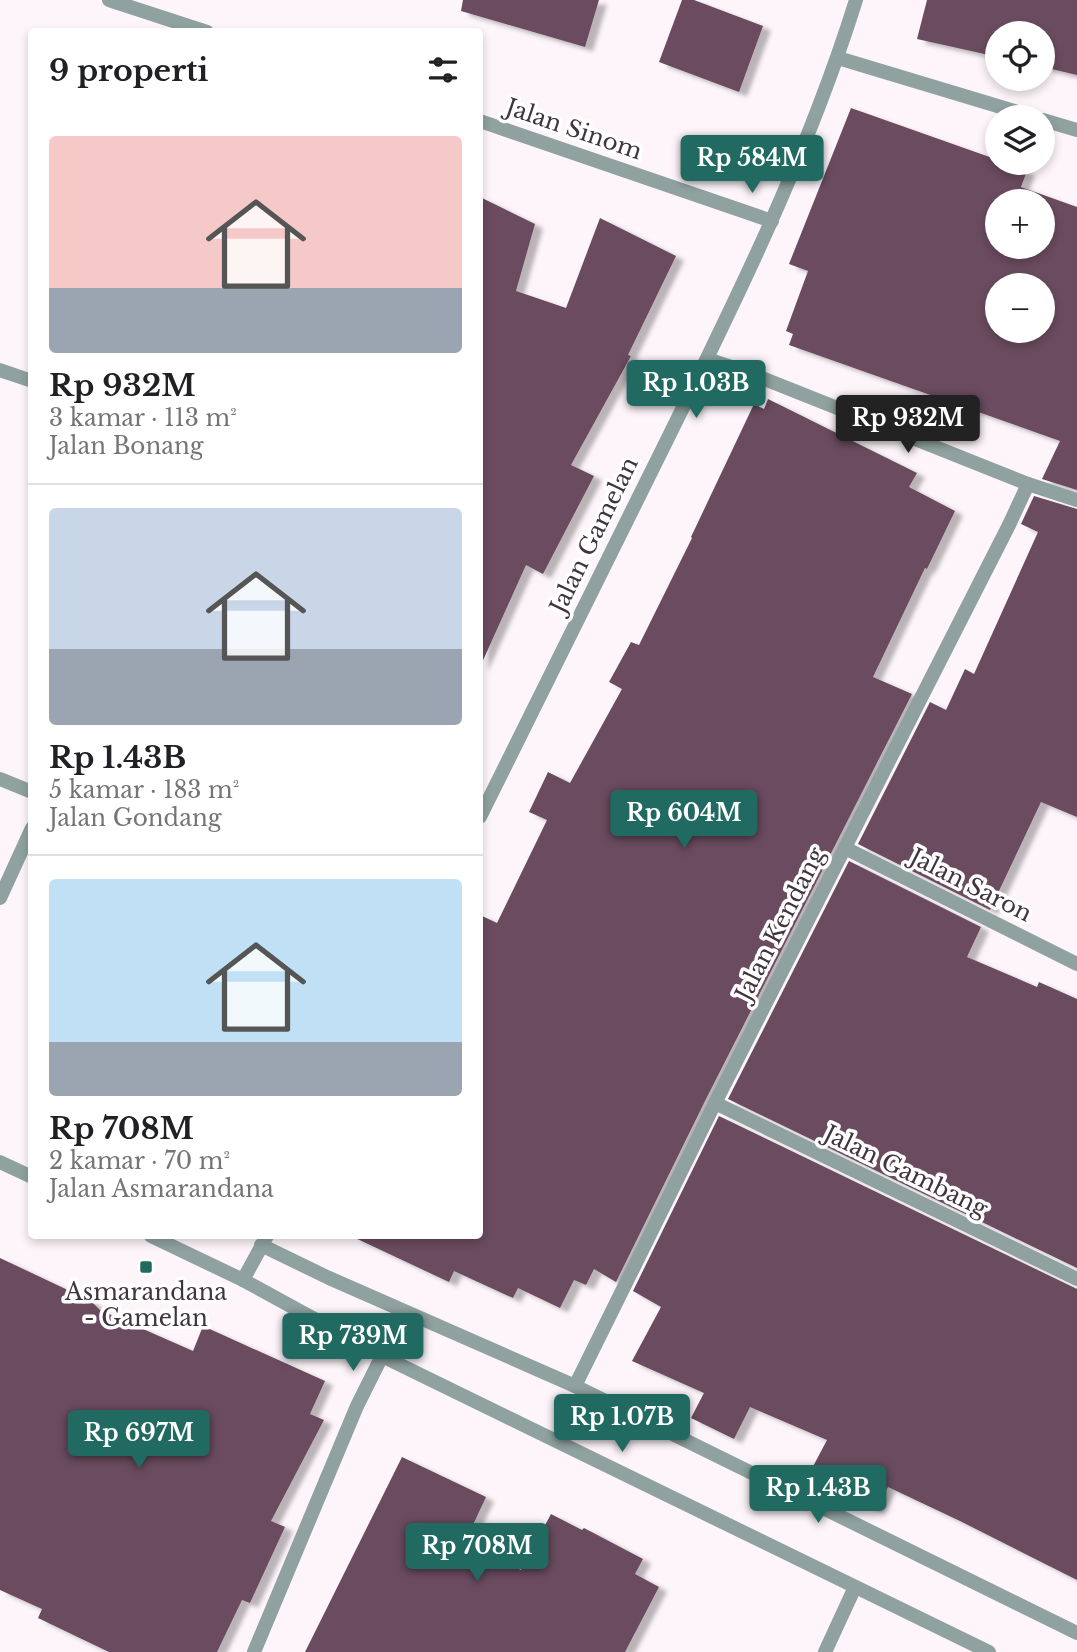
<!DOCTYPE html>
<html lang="id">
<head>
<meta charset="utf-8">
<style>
  :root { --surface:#fff; --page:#f6f6f6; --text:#202124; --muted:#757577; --line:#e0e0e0; --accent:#216a61 }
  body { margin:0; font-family:"Libre Baskerville",serif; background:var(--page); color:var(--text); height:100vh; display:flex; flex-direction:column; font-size:26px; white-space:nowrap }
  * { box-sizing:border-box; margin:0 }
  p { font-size:23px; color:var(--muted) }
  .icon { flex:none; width:38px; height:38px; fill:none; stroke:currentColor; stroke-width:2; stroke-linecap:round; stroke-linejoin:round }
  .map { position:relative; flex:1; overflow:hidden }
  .panel { position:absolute; left:28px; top:28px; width:455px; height:1211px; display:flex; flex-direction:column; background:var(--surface); border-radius:7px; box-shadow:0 4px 10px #0003 }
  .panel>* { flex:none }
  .buttons { position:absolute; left:985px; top:21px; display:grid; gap:14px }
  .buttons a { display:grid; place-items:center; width:70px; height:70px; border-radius:50%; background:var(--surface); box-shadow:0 4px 10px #0003; font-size:35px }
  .price { position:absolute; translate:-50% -60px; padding:0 16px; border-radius:7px; background:var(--accent); color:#fff; font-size:23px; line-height:46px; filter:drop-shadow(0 2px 4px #0008) }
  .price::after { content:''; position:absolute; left:50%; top:42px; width:21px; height:16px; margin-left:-10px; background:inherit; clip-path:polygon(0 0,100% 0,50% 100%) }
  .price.current { background:#222; color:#fff }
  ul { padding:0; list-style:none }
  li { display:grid; align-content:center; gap:14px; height:371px; padding:0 21px }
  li+li { border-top:2px solid var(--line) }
  li span { display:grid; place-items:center; height:217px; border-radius:7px; color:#555 }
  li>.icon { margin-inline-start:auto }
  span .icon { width:126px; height:126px; fill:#fffc; stroke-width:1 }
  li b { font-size:30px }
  h2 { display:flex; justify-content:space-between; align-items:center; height:84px; padding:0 21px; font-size:30px }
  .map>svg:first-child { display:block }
</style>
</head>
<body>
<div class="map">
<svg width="1077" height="1652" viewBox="0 0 1077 1652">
  <defs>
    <filter id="shadow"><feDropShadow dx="8" dy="4.5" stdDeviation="2" flood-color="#0004"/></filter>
  </defs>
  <rect width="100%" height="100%" fill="#fdf5fa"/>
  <g fill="#6a4c5f" fill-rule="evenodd" filter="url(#shadow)">
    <polygon points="463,0 599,0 585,47 461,11"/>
    <polygon points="682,0 694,0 763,26 739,92 659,62"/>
    <polygon points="927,0 1077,0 1077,75 1043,67 1043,33 998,33 998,57 917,39"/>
    <path d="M 851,108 L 998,160 L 998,163 L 1004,163 L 1027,171 L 1021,187 L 1077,207 L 1077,490 L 1042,479 L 1060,441 L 789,345 L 793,334 L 786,331 L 808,271 L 789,264 ZM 998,201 L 1043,201 L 1043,247 L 998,247 ZM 998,285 L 1043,285 L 1043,331 L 998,331 Z"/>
    <polygon points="480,197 535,224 516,291 566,308 600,218 676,256 628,355 631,356 571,465 594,476 543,574 526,565 480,667"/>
    <polygon points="768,399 917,473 909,487 955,511 927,569 925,568 873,677 912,694 706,1099 616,1282 594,1269 586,1285 574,1280 560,1308 518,1288 513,1298 454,1271 449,1282 351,1236 480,1236 480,915 497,923 547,820 529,812 548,772 570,783 622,689 609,682 631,642 639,645 692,538 691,537 754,404 764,409"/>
    <polygon points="1034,496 1077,509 1077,817 1041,802 990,910 858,844 930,702 946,710 965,669 974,674 1038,532 1021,524"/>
    <polygon points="849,861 981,927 967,957 1037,987 1039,982 1077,999 1077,1268 728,1099"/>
    <polygon points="719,1116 1077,1289 1077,1580 960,1521 888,1487 876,1509 841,1492 842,1490 809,1474 827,1440 750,1407 734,1439 691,1418 704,1393 632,1361 661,1307 633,1291"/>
    <polygon points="0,1258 91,1301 100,1310 193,1351 203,1326 325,1381 310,1414 324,1420 271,1521 285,1527 250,1603 242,1600 217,1652 109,1652 38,1618 42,1609 0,1590"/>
    <polygon points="402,1457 486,1497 465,1542 521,1570 551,1514 582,1530 584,1528 643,1559 635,1574 659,1587 625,1652 305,1652"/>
  </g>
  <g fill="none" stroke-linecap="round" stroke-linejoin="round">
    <g stroke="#8fa29f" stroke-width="14">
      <polyline points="109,0 207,32"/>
      <polyline points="838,58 1034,117"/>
      <polyline points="1043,120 1077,130"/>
      <polyline points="480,121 772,221"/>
      <polyline points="707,359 752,374 1028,484 1077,500"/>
      <polyline points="0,370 32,381"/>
      <polyline points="0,779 32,792"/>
      <path d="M 480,817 C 542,692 604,567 666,442 C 737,298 808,154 856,0"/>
      <polyline points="845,848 1077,964"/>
      <polyline points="0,898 32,828"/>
      <polyline points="715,1103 1077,1279"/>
      <polyline points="0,1162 32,1177"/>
      <polyline points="151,1236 243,1280 382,1356 989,1652"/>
      <polyline points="261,1245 329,1278 575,1386 1077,1633"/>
      <polyline points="243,1280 267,1236"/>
      <polyline points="575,1386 715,1103 1009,525 1028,484"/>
      <polyline points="254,1652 357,1406 382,1356"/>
      <polyline points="825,1652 855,1587"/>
    </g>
  </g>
  <rect fill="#216a61" stroke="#fff" stroke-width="2.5" x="139" y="1260" width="14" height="14" rx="3.5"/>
  <g text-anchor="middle" stroke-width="7" stroke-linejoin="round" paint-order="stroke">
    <g font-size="23" fill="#42343d" stroke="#fff">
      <text transform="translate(574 129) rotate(19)" y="8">Jalan Sinom</text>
      <text transform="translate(594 535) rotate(-64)" y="8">Jalan Gamelan</text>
      <text transform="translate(971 885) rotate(27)" y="8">Jalan Saron</text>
      <text transform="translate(780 924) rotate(-63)" y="8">Jalan Kendang</text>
      <text transform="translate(906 1171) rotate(26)" y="8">Jalan Gambang</text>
    </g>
    <g font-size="23" fill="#42343d" stroke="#fff">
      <text x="146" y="1300">Asmarandana<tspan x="146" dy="26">- Gamelan</tspan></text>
    </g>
  </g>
</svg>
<div class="buttons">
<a><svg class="icon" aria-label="locate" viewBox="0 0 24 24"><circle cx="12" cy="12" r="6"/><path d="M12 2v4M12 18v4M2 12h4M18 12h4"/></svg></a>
<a><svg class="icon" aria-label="layers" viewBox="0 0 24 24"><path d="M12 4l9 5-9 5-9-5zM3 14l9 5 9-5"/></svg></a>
<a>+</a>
<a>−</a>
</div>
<b class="price" style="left:752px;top:195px">Rp 584M</b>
<b class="price" style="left:696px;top:420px">Rp 1.03B</b>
<b class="price current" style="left:908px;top:455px">Rp 932M</b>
<b class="price" style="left:684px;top:850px">Rp 604M</b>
<b class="price" style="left:353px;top:1373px">Rp 739M</b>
<b class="price" style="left:622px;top:1454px">Rp 1.07B</b>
<b class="price" style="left:139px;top:1470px">Rp 697M</b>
<b class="price" style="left:818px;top:1525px">Rp 1.43B</b>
<b class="price" style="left:477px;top:1583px">Rp 708M</b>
<section class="panel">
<h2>9 properti<svg class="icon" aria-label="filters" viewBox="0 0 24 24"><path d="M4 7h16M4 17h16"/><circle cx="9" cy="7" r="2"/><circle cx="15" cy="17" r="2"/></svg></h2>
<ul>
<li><span style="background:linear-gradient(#f6c9c9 70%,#9aa5b1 0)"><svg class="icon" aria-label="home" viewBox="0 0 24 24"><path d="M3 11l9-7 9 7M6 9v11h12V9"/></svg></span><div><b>Rp 932M</b><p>3 kamar · 113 m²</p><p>Jalan Bonang</p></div></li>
<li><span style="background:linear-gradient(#c9d6e8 65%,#9aa5b1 0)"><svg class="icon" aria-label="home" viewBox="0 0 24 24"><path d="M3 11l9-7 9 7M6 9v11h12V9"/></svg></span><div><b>Rp 1.43B</b><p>5 kamar · 183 m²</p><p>Jalan Gondang</p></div></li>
<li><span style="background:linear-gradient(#bfe0f5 75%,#9aa5b1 0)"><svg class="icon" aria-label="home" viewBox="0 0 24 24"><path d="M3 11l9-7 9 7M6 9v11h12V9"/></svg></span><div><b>Rp 708M</b><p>2 kamar · 70 m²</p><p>Jalan Asmarandana</p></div></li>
</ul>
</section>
</div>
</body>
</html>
